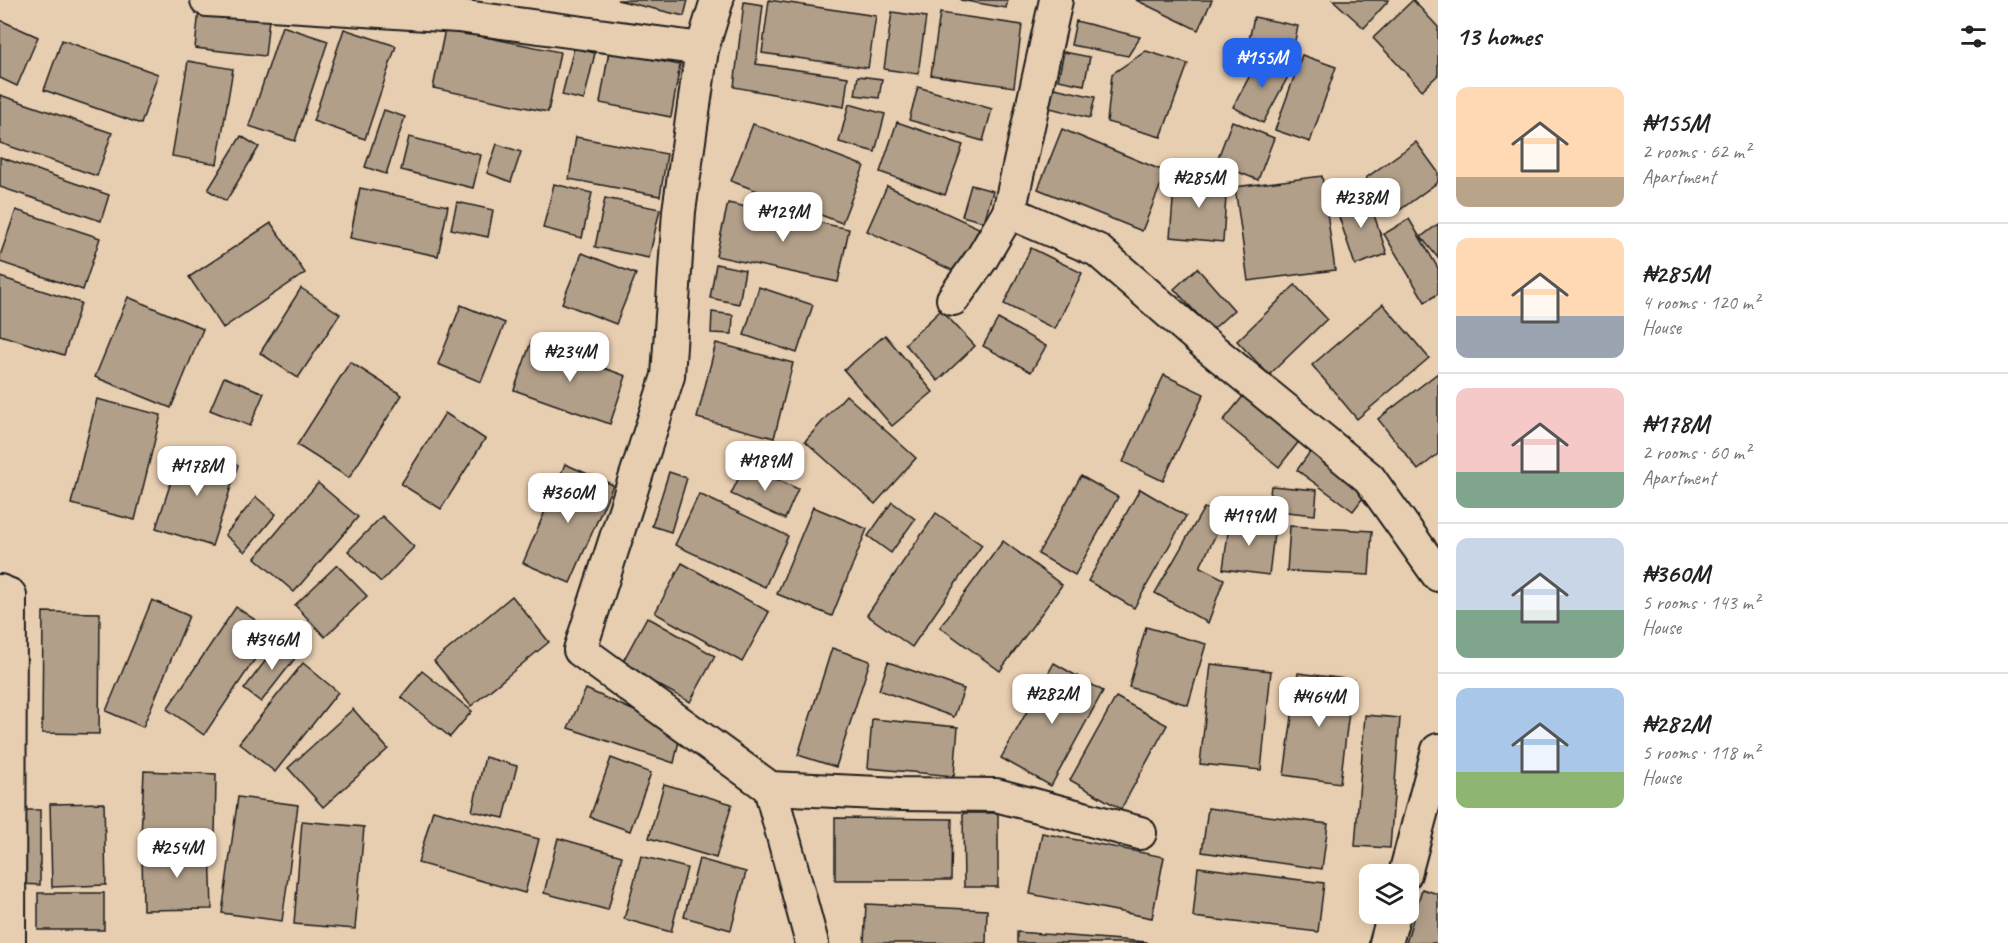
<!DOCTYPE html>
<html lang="en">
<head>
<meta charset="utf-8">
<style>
  :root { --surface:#fff; --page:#f2f2f2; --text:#222; --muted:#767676; --line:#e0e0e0; --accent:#2563eb }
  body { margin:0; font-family:Caveat,sans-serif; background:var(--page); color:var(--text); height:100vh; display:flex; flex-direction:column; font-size:22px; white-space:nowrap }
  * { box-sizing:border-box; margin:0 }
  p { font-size:20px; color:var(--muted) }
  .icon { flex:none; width:33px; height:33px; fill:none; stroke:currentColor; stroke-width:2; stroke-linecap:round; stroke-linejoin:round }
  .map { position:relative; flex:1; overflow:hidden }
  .panel { display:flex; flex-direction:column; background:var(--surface); width:570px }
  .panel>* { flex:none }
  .buttons { position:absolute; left:1359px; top:864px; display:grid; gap:12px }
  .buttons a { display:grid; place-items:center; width:60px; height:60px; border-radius:12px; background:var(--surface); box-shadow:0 3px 15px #0003; font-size:30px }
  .price { position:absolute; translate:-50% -51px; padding:0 14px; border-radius:12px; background:#fff; color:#222; font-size:20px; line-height:39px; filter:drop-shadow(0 2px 3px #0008) }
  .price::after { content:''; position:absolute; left:50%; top:36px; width:18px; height:14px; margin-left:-9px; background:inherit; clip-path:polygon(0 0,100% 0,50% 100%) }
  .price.active { background:var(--accent); color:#fff }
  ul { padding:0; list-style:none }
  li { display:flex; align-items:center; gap:18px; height:150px; padding:0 18px }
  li+li { border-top:2px solid var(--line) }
  li span { display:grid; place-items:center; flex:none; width:168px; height:120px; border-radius:12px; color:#555 }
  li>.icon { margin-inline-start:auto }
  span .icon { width:72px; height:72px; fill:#fffc; stroke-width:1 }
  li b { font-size:26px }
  h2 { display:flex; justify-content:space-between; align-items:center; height:72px; padding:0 18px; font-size:26px }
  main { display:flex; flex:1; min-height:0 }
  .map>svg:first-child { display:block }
</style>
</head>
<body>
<main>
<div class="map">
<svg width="1438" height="943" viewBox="0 0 1438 943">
  <rect width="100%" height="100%" fill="#e8ceb0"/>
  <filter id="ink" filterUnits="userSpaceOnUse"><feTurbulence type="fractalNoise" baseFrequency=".0167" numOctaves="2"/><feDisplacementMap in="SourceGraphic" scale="12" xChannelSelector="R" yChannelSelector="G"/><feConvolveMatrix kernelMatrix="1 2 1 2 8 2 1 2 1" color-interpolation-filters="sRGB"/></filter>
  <g filter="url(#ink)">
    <g fill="#b29f89" stroke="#1c1c1c" stroke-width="1.5">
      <polygon points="617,0 688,0 684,16"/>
      <polygon points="769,0 876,16 868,68 762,53"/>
      <polygon points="960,0 1008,0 1006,8"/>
      <polygon points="1136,0 1212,0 1198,30"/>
      <polygon points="1333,0 1389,0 1364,28"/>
      <polygon points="1413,0 1438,27 1438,75 1422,90 1373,38"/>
      <polygon points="744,2 763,5 756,64 848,77 844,107 734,87"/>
      <polygon points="199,10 269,19 265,56 195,48"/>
      <polygon points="892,12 926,17 918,74 884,69"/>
      <polygon points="940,13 1022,25 1014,87 931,75"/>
      <polygon points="1254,17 1298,26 1293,50 1249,40"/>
      <polygon points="0,20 38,37 17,86 0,78"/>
      <polygon points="1076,21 1140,37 1128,56 1071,45"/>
      <polygon points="282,26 328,41 295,141 249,126"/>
      <polygon points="344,29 396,46 365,139 313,121"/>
      <polygon points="445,29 560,52 548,112 433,88"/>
      <polygon points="62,40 158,74 141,124 44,90"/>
      <polygon points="574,48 595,53 584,100 562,95"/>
      <polygon points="609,51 680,65 671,117 600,103"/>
      <polygon points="1146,51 1188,64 1161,137 1107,122 1112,74"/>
      <polygon points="1064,52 1090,57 1084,85 1058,80"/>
      <polygon points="1261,55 1291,71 1263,123 1233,107"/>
      <polygon points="1302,55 1336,67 1310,142 1275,130"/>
      <polygon points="188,61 233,69 217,164 172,156"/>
      <polygon points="858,76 882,79 879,98 855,95"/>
      <polygon points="918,87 992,109 983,141 909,120"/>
      <polygon points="1050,87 1095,97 1090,118 1046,107"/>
      <polygon points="0,95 112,133 97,176 0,143"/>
      <polygon points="849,104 885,114 875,152 839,142"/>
      <polygon points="384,110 405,117 386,174 365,167"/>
      <polygon points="1232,121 1274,138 1258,180 1216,163"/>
      <polygon points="897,122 963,145 945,195 880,172"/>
      <polygon points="753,124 864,166 842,223 731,181"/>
      <polygon points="1062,129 1166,172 1142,231 1038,189"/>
      <polygon points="241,136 259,147 226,201 208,190"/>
      <polygon points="409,137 481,155 473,188 401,170"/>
      <polygon points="576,137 667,154 660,196 569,179"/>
      <polygon points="1416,142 1438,172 1438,182 1393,215 1366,178"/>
      <polygon points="497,144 521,152 511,182 487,173"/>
      <polygon points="0,157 109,195 101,221 0,187"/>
      <polygon points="1322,176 1335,270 1248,281 1235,187"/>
      <polygon points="1175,177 1227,181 1223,242 1170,237"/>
      <polygon points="554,184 592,193 582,238 543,228"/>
      <polygon points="971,185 993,191 984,222 962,216"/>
      <polygon points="887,186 979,228 958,273 867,231"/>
      <polygon points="360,188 448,206 438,256 350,238"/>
      <polygon points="1367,194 1387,254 1355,265 1335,205"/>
      <polygon points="605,198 660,209 649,258 595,247"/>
      <polygon points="457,202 493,210 488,237 451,229"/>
      <polygon points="728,203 849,229 838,282 716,256"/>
      <polygon points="16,210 100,238 83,290 0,262 0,256"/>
      <polygon points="1409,219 1438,268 1438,294 1425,302 1384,234"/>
      <polygon points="271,223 305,273 223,328 189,277"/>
      <polygon points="1438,224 1438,258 1421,237"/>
      <polygon points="1031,248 1082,273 1055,329 1004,304"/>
      <polygon points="582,253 636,274 616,324 562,303"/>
      <polygon points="716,264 745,270 739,304 710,298"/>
      <polygon points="1197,268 1234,310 1212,330 1174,289"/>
      <polygon points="0,277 81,303 64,355 0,335"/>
      <polygon points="1295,285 1327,319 1269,375 1237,341"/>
      <polygon points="759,287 813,305 797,353 744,335"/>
      <polygon points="301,288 340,314 298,378 260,353"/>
      <polygon points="128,297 203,329 171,408 95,377"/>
      <polygon points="1383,304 1429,358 1357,419 1312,365"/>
      <polygon points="461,305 505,323 481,382 438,364"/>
      <polygon points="941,310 975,346 938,381 905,344"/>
      <polygon points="712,312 733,315 732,334 711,333"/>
      <polygon points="998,319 1046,346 1031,372 983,346"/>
      <polygon points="885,335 933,392 892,426 844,370"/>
      <polygon points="531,342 626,376 610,424 514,390"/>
      <polygon points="716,343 793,363 774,438 697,418"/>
      <polygon points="350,362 402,395 349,478 297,445"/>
      <polygon points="1438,373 1438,454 1418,470 1378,419"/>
      <polygon points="1164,375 1204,394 1163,481 1123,462"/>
      <polygon points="224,377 264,393 250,426 210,410"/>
      <polygon points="846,395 916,458 875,504 805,441"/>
      <polygon points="1244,395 1300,440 1279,467 1223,421"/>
      <polygon points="97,399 161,415 135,520 71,504"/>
      <polygon points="445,413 485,439 441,509 401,484"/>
      <polygon points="182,448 238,465 212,546 156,528"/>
      <polygon points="1312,449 1369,490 1353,511 1297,470"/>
      <polygon points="565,464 613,485 570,583 523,563"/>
      <polygon points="745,465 798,489 785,519 731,494"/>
      <polygon points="669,472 687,478 671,532 652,526"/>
      <polygon points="1081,476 1118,497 1075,575 1038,554"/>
      <polygon points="318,483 358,517 294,592 255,558"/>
      <polygon points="1271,486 1317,490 1315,515 1268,510"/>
      <polygon points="1140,489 1186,516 1134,608 1088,581"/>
      <polygon points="699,494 788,536 765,587 675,545"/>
      <polygon points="256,497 276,514 245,552 225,535"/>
      <polygon points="892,502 915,519 891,553 868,536"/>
      <polygon points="813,507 867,529 832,616 777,594"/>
      <polygon points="1204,508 1225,516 1200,567 1224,579 1208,623 1155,593"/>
      <polygon points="936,513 982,545 912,647 867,615"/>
      <polygon points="382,516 414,547 381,582 348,551"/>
      <polygon points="1230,519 1275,525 1269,575 1223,569"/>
      <polygon points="1290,526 1372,531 1369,575 1287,571"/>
      <polygon points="1003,541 1062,585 1000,671 940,627"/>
      <polygon points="682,563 769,612 742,662 655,613"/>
      <polygon points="337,565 367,596 325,637 295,605"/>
      <polygon points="512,596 549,642 471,706 434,661"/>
      <polygon points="152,600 189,616 143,727 106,711"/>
      <polygon points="236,607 273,632 204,735 167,709"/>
      <polygon points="43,612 100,613 99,734 42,733"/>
      <polygon points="647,617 715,656 690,702 621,665"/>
      <polygon points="1146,627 1206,644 1188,705 1129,687"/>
      <polygon points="282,639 299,653 261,702 244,689"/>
      <polygon points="832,648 870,661 836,767 798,755"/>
      <polygon points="888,662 964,689 954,717 879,690"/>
      <polygon points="303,663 338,692 275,772 239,743"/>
      <polygon points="1054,663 1103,691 1051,786 1001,758"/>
      <polygon points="1211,664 1271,671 1261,770 1200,764"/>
      <polygon points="422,671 472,711 450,737 401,697"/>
      <polygon points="1298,673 1353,680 1340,783 1284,775"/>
      <polygon points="586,689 681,732 674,763 568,728"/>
      <polygon points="1116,697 1167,725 1121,809 1070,780"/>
      <polygon points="353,709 388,749 323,807 288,768"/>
      <polygon points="1365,715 1400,718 1390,848 1355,846"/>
      <polygon points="872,719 958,727 954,776 868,768"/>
      <polygon points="485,757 517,766 504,818 472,811"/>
      <polygon points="611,758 651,773 630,831 590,817"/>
      <polygon points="144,771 216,774 215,839 141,837"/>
      <polygon points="664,784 732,804 716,858 649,838"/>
      <polygon points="238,797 298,805 282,921 222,913"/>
      <polygon points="104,803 106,885 52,887 50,804"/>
      <polygon points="1208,808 1328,824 1322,869 1202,852"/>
      <polygon points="20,810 40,810 40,885 20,884"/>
      <polygon points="433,810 539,839 525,893 418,863"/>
      <polygon points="963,813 998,813 998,887 964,887"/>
      <polygon points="835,818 952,819 951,880 835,880"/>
      <polygon points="302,821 364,827 355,929 294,924"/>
      <polygon points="1042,833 1164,857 1152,918 1030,894"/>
      <polygon points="558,838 622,856 608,910 544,893"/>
      <polygon points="210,848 212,909 143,910 142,849"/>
      <polygon points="641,856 687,868 671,932 624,919"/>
      <polygon points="699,859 746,872 731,930 684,917"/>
      <polygon points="1198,867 1324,883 1318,932 1193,917"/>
      <polygon points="1422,889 1438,894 1438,943 1406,943"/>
      <rect x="38" y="893" width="66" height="37"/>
      <polygon points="866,904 987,910 986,943 864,943"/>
      <polygon points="1017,932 1147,942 1147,943 1017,943"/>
    </g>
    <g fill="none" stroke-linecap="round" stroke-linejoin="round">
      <defs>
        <g id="minor">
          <polyline points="207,0 458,16 702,49"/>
          <polyline points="717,0 702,49 679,211 668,376 580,650 770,788 900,794 996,795 1140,833"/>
          <polyline points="1056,0 1009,212 1097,250 1204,343 1369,478 1438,575"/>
          <polyline points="953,299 982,258 1009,212"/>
          <polyline points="0,591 10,595 9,943"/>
          <polyline points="770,788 812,943"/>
          <polyline points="1405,874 1438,750"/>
          <polyline points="1386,943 1394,914"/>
        </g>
      </defs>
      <use href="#minor" stroke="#1c1c1c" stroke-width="36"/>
      <use href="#minor" stroke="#e8ceb0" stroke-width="32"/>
    </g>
  </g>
</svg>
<div class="buttons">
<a><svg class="icon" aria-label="layers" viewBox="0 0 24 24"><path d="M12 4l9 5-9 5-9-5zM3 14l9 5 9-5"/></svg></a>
</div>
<b class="price active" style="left:1262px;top:89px">₦155M</b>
<b class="price" style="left:1199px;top:209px">₦285M</b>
<b class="price" style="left:1361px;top:229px">₦238M</b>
<b class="price" style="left:783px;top:243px">₦129M</b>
<b class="price" style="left:570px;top:383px">₦234M</b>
<b class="price" style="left:765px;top:492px">₦189M</b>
<b class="price" style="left:197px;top:497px">₦178M</b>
<b class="price" style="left:568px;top:524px">₦360M</b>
<b class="price" style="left:1249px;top:547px">₦199M</b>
<b class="price" style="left:272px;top:671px">₦346M</b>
<b class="price" style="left:1052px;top:725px">₦282M</b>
<b class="price" style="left:1319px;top:728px">₦464M</b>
<b class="price" style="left:177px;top:879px">₦254M</b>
</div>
<section class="panel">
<h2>13 homes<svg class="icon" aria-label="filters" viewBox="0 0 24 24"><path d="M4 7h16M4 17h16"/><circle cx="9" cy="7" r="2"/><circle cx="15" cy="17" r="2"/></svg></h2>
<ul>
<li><span style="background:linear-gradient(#ffd9b3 75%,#b9a48a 0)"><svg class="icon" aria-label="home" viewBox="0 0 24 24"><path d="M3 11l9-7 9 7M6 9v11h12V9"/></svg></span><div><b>₦155M</b><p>2 rooms · 62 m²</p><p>Apartment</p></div></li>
<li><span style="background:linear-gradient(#ffd9b3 65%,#9aa5b1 0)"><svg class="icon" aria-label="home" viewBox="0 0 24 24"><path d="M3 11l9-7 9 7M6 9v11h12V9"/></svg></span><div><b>₦285M</b><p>4 rooms · 120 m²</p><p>House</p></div></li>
<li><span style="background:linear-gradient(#f6c9c9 70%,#7fa58c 0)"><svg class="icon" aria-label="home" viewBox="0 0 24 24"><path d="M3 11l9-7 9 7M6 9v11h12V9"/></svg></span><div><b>₦178M</b><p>2 rooms · 60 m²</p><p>Apartment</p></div></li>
<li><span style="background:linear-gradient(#c9d6e8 60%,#7fa58c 0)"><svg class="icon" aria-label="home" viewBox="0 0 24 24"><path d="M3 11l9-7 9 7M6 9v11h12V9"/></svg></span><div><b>₦360M</b><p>5 rooms · 143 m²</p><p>House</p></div></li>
<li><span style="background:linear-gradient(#a9c7e8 70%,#8fb573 0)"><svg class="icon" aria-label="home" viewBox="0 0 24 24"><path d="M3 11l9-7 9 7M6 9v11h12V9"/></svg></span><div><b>₦282M</b><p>5 rooms · 118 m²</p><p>House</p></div></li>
</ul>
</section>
</main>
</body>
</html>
